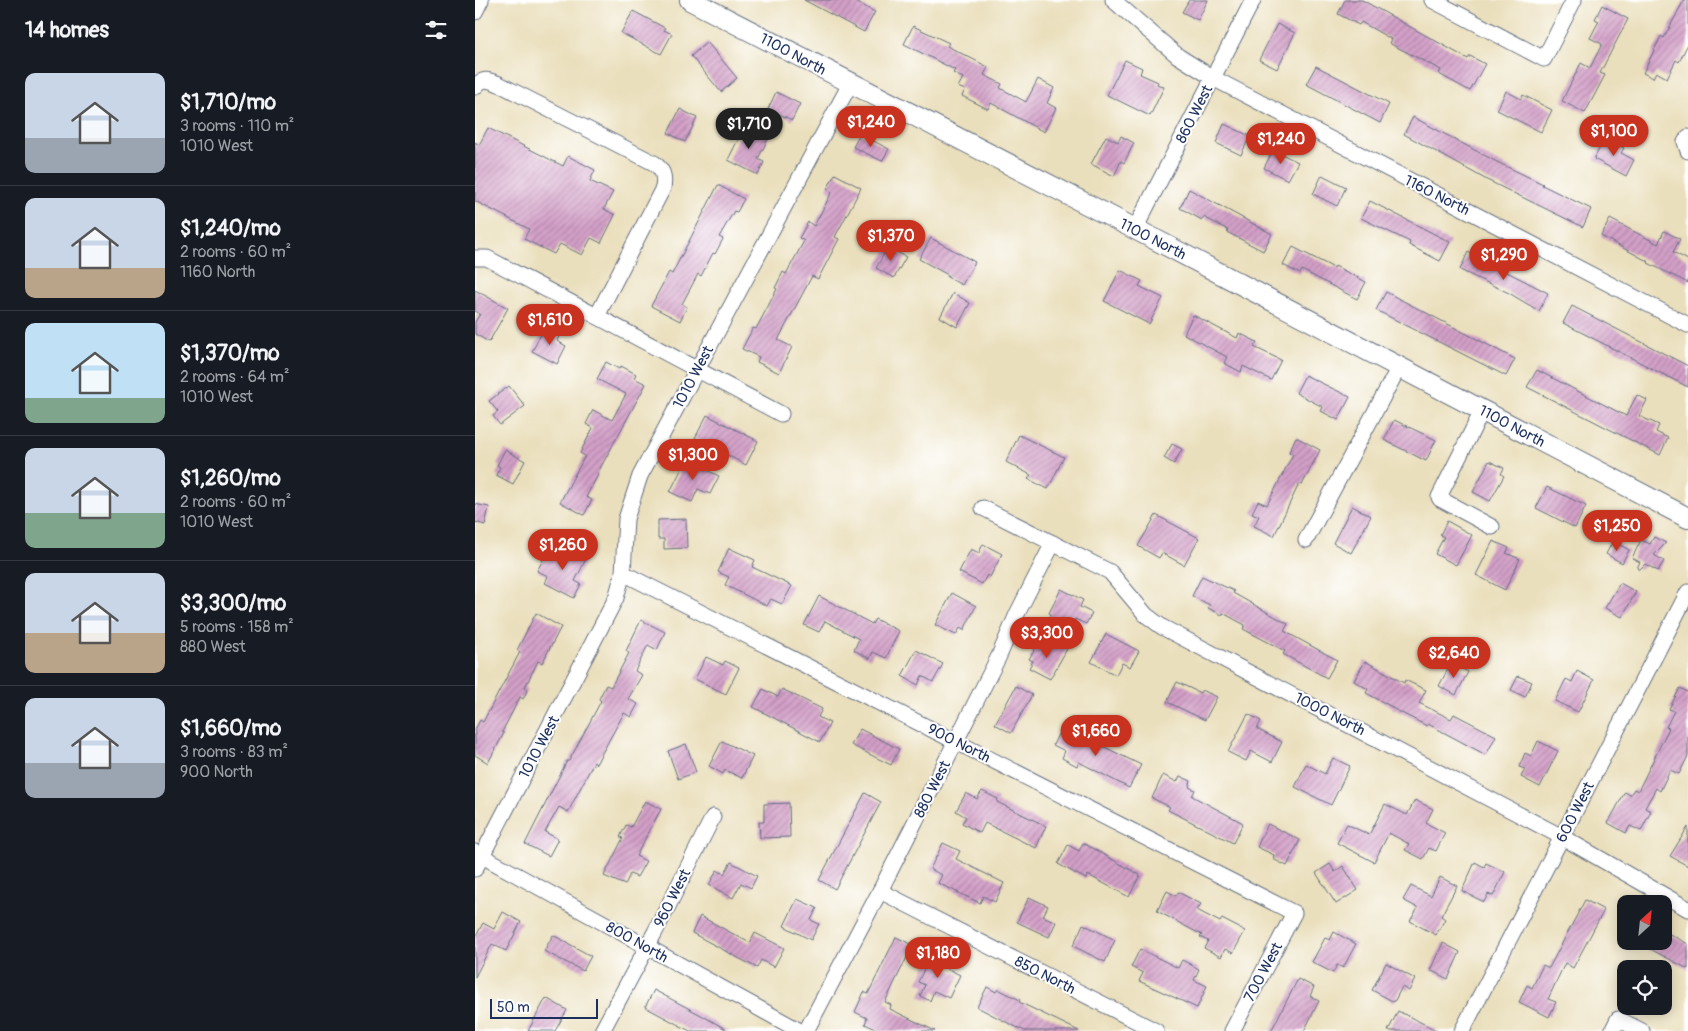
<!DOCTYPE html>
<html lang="en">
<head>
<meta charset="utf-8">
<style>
  :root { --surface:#171b24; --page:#20242c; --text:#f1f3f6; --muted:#9ea1a6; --line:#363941; --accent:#c8321e }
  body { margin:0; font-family:Pangolin,sans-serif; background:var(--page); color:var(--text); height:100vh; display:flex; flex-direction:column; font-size:19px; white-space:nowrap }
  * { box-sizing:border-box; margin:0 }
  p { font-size:16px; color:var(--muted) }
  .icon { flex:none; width:28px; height:28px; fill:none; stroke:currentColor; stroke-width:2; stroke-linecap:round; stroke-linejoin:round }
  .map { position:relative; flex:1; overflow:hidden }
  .sheet { display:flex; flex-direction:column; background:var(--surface); width:475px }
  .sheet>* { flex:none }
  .needle { width:32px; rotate:27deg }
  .fabs { position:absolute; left:1142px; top:895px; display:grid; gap:10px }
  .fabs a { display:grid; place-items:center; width:55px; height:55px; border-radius:10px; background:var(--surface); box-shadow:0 2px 12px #0003; font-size:25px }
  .scale { position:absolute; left:15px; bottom:12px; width:108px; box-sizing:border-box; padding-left:5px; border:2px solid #1b2f5e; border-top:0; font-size:14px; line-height:18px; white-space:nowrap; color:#1b2f5e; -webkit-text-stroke:4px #fff; paint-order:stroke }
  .price { position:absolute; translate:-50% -42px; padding:0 11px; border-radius:18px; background:var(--accent); color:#fff; font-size:16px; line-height:32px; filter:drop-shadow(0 1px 2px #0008) }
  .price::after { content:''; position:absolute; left:50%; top:30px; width:15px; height:11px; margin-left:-8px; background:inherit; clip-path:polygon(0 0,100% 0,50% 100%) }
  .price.current { background:#222; color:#fff }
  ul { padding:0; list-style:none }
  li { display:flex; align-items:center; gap:15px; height:125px; padding:0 25px }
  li+li { border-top:1px solid var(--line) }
  li span { display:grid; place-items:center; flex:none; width:140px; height:100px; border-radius:10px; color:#555 }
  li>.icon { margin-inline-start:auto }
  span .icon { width:60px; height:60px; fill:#fffc; stroke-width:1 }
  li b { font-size:21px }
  h2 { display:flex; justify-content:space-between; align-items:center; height:60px; padding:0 25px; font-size:21px }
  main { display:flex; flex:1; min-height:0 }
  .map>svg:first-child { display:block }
</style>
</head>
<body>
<main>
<section class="sheet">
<h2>14 homes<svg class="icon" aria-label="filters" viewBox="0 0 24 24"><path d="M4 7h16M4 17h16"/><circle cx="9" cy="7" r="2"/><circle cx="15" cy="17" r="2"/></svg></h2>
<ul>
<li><span style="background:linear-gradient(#c9d6e8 65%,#9aa5b1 0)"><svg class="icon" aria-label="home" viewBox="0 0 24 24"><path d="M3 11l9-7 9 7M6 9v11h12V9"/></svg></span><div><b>$1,710/mo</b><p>3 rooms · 110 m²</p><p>1010 West</p></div></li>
<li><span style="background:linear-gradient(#c9d6e8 70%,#b9a48a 0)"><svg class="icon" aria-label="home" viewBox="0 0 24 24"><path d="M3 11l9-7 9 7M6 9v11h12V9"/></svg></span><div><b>$1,240/mo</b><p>2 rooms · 60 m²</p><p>1160 North</p></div></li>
<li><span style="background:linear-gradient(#bfe0f5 75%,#7fa58c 0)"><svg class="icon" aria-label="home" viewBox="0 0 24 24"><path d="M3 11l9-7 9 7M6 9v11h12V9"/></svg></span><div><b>$1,370/mo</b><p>2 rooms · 64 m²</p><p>1010 West</p></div></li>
<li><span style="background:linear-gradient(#c9d6e8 65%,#7fa58c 0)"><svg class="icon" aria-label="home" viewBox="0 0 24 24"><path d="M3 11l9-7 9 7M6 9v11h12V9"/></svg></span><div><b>$1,260/mo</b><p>2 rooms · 60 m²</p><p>1010 West</p></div></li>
<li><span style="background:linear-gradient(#c9d6e8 60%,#b9a48a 0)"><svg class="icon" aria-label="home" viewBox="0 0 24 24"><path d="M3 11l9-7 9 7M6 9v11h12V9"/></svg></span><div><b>$3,300/mo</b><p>5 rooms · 158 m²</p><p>880 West</p></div></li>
<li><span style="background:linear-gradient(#c9d6e8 65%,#9aa5b1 0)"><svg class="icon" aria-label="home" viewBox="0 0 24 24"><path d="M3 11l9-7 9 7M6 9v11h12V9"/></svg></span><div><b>$1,660/mo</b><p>3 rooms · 83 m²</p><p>900 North</p></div></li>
</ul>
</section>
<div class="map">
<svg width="1213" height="1031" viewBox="0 0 1213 1031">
  <defs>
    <pattern id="building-hatch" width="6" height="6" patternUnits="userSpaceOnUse" patternTransform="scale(1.25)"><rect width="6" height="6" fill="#d4a0c8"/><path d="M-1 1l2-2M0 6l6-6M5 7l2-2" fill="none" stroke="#ab83a6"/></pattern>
  </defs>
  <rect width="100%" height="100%" fill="#fff"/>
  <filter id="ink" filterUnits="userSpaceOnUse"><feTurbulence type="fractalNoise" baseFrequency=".02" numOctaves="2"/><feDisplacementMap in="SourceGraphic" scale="10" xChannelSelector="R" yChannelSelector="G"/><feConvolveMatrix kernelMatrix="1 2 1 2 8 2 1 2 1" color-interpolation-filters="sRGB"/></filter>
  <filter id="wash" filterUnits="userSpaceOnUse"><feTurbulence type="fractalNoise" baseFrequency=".0096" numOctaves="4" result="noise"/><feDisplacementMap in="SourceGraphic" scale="20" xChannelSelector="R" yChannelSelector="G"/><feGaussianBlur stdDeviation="1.12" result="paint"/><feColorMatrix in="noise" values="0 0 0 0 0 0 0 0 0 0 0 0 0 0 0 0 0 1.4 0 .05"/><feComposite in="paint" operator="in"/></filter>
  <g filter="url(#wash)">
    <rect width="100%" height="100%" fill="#eadfbc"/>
    <g id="blocks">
      <g fill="url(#building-hatch)">
        <polygon points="329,0 377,0 400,12 389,32"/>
        <polygon points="714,0 733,0 723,20 707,12"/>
        <polygon points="870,0 887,0 993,59 995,56 1010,64 995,91 964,74 966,70 914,43 916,39 886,22 884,25 863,14"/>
        <polygon points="1209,0 1213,0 1213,44 1204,62 1201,60 1192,78 1181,72 1178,78 1168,73 1186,36 1189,38"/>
        <polygon points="1127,5 1153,19 1125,73 1130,75 1110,113 1087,101 1106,63 1115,68 1127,44 1115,38 1124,21 1120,19"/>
        <polygon points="158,11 190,28 189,30 197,34 186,54 146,33"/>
        <polygon points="802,24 820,33 802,69 784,60"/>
        <polygon points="438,26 474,43 472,46 513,67 509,75 527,84 525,88 551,102 563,79 579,88 572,103 581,108 569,132 516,103 513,109 487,96 490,90 483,87 488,78 478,73 480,70 429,44"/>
        <polygon points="232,42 262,78 246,92 216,56"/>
        <polygon points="650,60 667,68 665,74 683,82 682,84 689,87 675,116 632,95"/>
        <polygon points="841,66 914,104 905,123 831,84"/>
        <polygon points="1031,91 1046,99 1048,95 1077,110 1066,132 1022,110"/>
        <polygon points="301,92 325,104 317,120 293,109"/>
        <polygon points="205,109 222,118 210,142 193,133"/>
        <polygon points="938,117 1022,162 1068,184 1067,185 1116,209 1108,227 1012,180 929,134"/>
        <polygon points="749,124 775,136 766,155 741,143"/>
        <polygon points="270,125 294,137 283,159 289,162 283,175 253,160"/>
        <polygon points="13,128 88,166 93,156 120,170 115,181 138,192 129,209 140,215 126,243 116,238 107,255 85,244 79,254 49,239 54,229 0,201 0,142 4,145"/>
        <polygon points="385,134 414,149 407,161 378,147"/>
        <polygon points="631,136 643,142 646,136 659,143 649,163 646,161 639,176 616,164"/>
        <polygon points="1130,138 1149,148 1146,153 1159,160 1151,176 1119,159"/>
        <polygon points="798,150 823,162 813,180 789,168"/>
        <polygon points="360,174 386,188 360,237 364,239 343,279 337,276 303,340 317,347 304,373 282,362 284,357 267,349 278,328 281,329 302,289 300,288 308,272 311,274 329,241 324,238 333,222 339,226 357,192 352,189"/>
        <polygon points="847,175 871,187 862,206 838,194"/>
        <polygon points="243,185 269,199 262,212 259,211 244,237 248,239 240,254 238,253 226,276 223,274 207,304 212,307 205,321 176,306 194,272 197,274"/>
        <polygon points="714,189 797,234 788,251 752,232 753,230 729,217 727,220 705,208"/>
        <polygon points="895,201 975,242 965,261 934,245 935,242 886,218"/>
        <polygon points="1135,219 1183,244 1189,231 1205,239 1198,252 1213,260 1213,283 1173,263 1174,262 1126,236"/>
        <polygon points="456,238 500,262 487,285 472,277 473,275 444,259"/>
        <polygon points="413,247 431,257 419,278 401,268"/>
        <polygon points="818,247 859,268 860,266 891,282 882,299 827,270 825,274 808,265"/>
        <polygon points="993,252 1073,293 1064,311 1034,293 985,270"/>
        <polygon points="645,270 667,281 664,286 688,298 674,324 629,301"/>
        <polygon points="0,290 33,308 14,342 0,334 0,322 5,314 0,311"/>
        <polygon points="911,292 1040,359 1031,376 901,310"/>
        <polygon points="478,293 495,303 482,327 465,317"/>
        <polygon points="1097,306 1213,366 1213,387 1088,323"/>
        <polygon points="718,315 762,338 764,333 782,342 779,347 806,360 796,380 768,366 766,372 749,363 752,357 709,334"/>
        <polygon points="71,326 85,334 82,341 91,346 82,364 57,351"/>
        <polygon points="131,362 144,369 146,366 161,374 159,378 171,384 122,474 123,475 111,497 117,500 109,515 85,502 110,456 105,453 118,428 111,424 118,410 137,420 151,394 122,379"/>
        <polygon points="1062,370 1151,416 1162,395 1172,400 1164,416 1184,425 1181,432 1193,438 1185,455 1052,387"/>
        <polygon points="830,375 875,397 863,420 846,411 848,407 821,393"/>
        <polygon points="34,386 50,406 25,425 18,416 23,412 14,401"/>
        <polygon points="232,415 283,441 271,465 220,438"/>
        <polygon points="919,420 961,440 951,461 909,440"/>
        <polygon points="544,435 589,457 573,489 553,479 556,475 531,462"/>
        <polygon points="821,437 845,450 827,485 824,484 799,536 779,526 784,516 777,513 783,501 792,505 818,454 814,452"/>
        <polygon points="697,444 707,449 699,464 689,458"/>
        <polygon points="30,450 50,461 38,484 21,475 25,467 22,465"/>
        <polygon points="211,460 244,476 235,494 223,489 217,502 195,492"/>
        <polygon points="1014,461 1029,468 1026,474 1029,476 1015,501 998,492"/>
        <polygon points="1072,487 1111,506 1100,528 1061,508"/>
        <polygon points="0,504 14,507 10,525 0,522"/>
        <polygon points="877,506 896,516 876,553 858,543"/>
        <polygon points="681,515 724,538 709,565 687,553 684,558 663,546"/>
        <polygon points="211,519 212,548 189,549 189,539 183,539 183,520"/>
        <polygon points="972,521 997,535 981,565 960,554 969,537 965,535"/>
        <polygon points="1179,537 1191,543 1179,555 1189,561 1183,571 1170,564 1164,570 1162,568 1165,562 1157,558 1166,540 1175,544"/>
        <polygon points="1018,541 1034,548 1031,553 1045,559 1030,590 1001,575"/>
        <polygon points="1138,541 1154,550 1147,563 1131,554"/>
        <polygon points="508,544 527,554 515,577 512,575 507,584 484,572 496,549 504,553"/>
        <polygon points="88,548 111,559 100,581 106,584 99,598 70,583 73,576 62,571 72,552 83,557"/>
        <polygon points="254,548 280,560 277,567 317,586 307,604 296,599 292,606 250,585 254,577 243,572"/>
        <polygon points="727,576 759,591 758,593 813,624 809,631 862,660 852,678 808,654 810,651 768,629 770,625 748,613 747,615 733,608 735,605 717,596"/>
        <polygon points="1145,583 1161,592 1147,617 1130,608"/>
        <polygon points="586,589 608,600 605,607 617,613 611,624 600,619 593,632 572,623 576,614 574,613"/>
        <polygon points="477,593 501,606 489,630 485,628 481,635 460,625"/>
        <polygon points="344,596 397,624 400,619 424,631 411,658 398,652 395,659 379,650 384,639 350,621 344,632 329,625"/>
        <polygon points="61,613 86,627 67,663 63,661 50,687 53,689 48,699 45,697 27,732 29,733 13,763 0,755 0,730 5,720 8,722 45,652 42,650"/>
        <polygon points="166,620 190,632 182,650 173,645 160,671 167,675 153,699 163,704 156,717 149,713 121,764 119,762 93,812 84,807 70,832 83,839 74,856 50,844 92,761 94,761 126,701 124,699 131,685 136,687 154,653 151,651"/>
        <polygon points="631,634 664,651 655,667 647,663 641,675 616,662"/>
        <polygon points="578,641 592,649 575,679 554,668 558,661 554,659 563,644 573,650"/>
        <polygon points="441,650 468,664 458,682 447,676 443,685 427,676"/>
        <polygon points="231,657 248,665 250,661 264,668 251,694 220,679"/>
        <polygon points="890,661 929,683 930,680 951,690 944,703 976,719 979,714 1021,736 1011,755 953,724 952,726 917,708 917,707 891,693 893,689 879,681"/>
        <polygon points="976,663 993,672 981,695 964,686"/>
        <polygon points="1102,671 1119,680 1103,712 1080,701 1091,679 1097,682"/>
        <polygon points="1043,676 1057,682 1050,697 1036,690"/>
        <polygon points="702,682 725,693 727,690 742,697 730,720 692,702"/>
        <polygon points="541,686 557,695 536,733 520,724"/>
        <polygon points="1205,688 1213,692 1213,756 1204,774 1195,770 1185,791 1181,788 1170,808 1176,811 1166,831 1155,826 1151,833 1133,823 1150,792 1155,795 1159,789 1163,791 1194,728 1191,727 1199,711 1194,709"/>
        <polygon points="288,689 303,697 307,689 347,709 343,717 355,723 345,742 278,707"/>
        <polygon points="773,714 786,721 782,729 807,742 797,762 776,751 771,761 753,752"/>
        <polygon points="587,726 666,765 654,788 604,762 602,766 587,758 590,751 578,745"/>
        <polygon points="385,729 424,749 416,765 376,745"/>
        <polygon points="247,741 278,756 267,778 250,770 248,774 234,766"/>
        <polygon points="1063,741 1083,751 1065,787 1046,777 1050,769 1044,767 1050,753 1056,756"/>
        <polygon points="211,744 221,772 203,779 193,751"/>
        <polygon points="858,758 875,766 856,805 820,787 831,764 850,774"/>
        <polygon points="688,775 702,782 705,776 716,781 714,787 720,790 717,796 768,823 758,843 693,810 695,807 677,798"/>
        <polygon points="507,791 523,799 522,802 571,826 561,848 510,823 505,833 487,823 491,817 481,811 491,793 502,799"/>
        <polygon points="390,793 406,802 360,889 344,880"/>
        <polygon points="940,800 958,809 951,823 970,833 961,851 954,848 948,859 930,850 934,844 914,833 899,862 862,843 872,824 894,835 910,804 932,815"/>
        <polygon points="170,801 186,809 161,856 171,861 162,877 155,874 150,885 129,876 148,838 145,837 151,825 156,827"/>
        <polygon points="314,803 315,837 285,838 284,822 289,822 289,804"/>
        <polygon points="793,824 825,840 812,866 798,859 799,855 782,847"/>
        <polygon points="1213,827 1213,866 1195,856"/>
        <polygon points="468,843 485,851 481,859 529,883 520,902 508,896 505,903 463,883 467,875 455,869"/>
        <polygon points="608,843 665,875 654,897 613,875 611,879 583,864 593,845 604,851"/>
        <polygon points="256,862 282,876 276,888 266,883 258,898 234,885 242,870 249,874"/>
        <polygon points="1000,862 1009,867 1011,863 1030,872 1018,896 1013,894 1009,902 987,891"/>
        <polygon points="855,864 860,872 868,866 883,890 861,904 841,873"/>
        <polygon points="965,877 982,886 966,916 970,919 961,935 935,921 943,908 928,900 936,886 956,896"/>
        <polygon points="692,891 701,896 703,892 726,904 722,910 745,922 747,919 770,931 758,953 750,949 746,957 729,948 733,941 725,937 727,935 682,911"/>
        <polygon points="554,897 573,906 568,916 581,922 574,937 542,922"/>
        <polygon points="322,899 342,908 336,920 344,924 336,940 309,926"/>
        <polygon points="1110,900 1129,910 1098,968 1090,963 1073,999 1081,1002 1074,1017 1044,1002 1052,985 1057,988 1068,965 1074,968"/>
        <polygon points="28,912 46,922 31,951 17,944 0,977 0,938 8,923 19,929"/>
        <polygon points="225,916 275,943 280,933 309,948 299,967 286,960 282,968 217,933"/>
        <polygon points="608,924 640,940 630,962 598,946"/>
        <polygon points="1189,931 1213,944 1213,969 1160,941 1189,941"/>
        <polygon points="859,932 881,944 868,968 862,965 858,973 837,962 850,938 855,940"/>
        <polygon points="78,935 116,956 108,971 69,951"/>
        <polygon points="421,937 438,945 410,1002 416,1005 415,1009 460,1031 405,1031 390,1024 392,1018 380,1012 389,992 393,994"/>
        <polygon points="968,943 985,952 973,979 955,970"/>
        <polygon points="665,949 703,968 707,960 724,969 719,980 732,986 722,1008 664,981 668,973 656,967"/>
        <polygon points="456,955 472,962 469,967 485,975 474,998 459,991 455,1001 445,996 450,985 443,982"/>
        <polygon points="911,963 940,979 934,991 927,987 919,1002 897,990"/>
        <polygon points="823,979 839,987 835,996 844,1001 829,1031 796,1031"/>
        <polygon points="512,987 521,992 523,989 545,1000 544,1002 604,1031 550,1031 533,1023 502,1007"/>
        <polygon points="179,990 228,1016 254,1031 215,1031 170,1007"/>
        <polygon points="71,998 92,1010 80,1031 53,1031"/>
        <polygon points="923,1011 963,1031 913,1031"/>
      </g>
    </g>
  </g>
  <g filter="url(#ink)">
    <use href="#blocks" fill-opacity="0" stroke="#636d7f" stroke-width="1"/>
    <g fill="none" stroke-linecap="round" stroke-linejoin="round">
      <defs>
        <g id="minor">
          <polyline points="638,0 703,56 738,78 1213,325"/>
          <polyline points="957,0 1069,59 1099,0"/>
          <polyline points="0,12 6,0"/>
          <path d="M 0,87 C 8,77 14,80 24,84 L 179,163 C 188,170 190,176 188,188 L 122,316"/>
          <polyline points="1213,137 1210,142 1213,151"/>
          <polyline points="660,229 778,0"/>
          <polyline points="0,258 12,258 306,414"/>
          <polyline points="1007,411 964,497 965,499 1017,527"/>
          <polyline points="508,508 635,572 671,615 687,627 1087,837 1213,909"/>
          <polyline points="831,540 924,367"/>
          <polyline points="148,573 819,913 757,1031"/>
          <polyline points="0,852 325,1031"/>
          <polyline points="0,869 141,598 148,573 151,519 165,476 375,84"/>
          <polyline points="405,891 681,1031"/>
          <polyline points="127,1031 180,932 238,817"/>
          <polyline points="331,1031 405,891 524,656 542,614 578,543"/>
          <polyline points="987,1031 1213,592"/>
          <polyline points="1137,1031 1143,1019 1167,1031"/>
        </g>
        <polyline id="major" points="215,0 660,229 1213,518"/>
      </defs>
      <use href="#minor" stroke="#636d7f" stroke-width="17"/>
      <use href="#major" stroke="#636d7f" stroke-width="22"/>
      <use href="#minor" stroke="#fff" stroke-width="15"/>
      <use href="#major" stroke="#fff" stroke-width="20"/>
    </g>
  </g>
  <g text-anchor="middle" stroke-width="4" stroke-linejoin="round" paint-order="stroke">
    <g font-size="15" fill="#1b2f5e" stroke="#fff">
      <text transform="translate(318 54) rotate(28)" y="5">1100 North</text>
      <text transform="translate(719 114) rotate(-63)" y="5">860 West</text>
      <text transform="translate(962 195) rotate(27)" y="5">1160 North</text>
      <text transform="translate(678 239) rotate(27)" y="5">1100 North</text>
      <text transform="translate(218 377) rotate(-62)" y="5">1010 West</text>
      <text transform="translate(1037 426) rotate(28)" y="5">1100 North</text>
      <text transform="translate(855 714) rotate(27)" y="5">1000 North</text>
      <text transform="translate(484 743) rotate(27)" y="5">900 North</text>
      <text transform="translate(64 747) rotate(-62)" y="5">1010 West</text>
      <text transform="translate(457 789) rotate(-63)" y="5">880 West</text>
      <text transform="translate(1100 812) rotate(-63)" y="5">600 West</text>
      <text transform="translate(197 898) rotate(-63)" y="5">960 West</text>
      <text transform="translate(162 942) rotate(29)" y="5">800 North</text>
      <text transform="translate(788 972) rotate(-62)" y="5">700 West</text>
      <text transform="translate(570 975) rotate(27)" y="5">850 North</text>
    </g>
  </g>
</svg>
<div class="fabs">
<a><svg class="needle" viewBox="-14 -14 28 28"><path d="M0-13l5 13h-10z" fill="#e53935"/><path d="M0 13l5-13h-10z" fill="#9ea1a6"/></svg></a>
<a><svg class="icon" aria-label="locate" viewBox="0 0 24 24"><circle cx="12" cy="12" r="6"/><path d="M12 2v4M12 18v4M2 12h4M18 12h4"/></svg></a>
</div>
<div class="scale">50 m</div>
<b class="price" style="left:396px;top:148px">$1,240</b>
<b class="price current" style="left:274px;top:150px">$1,710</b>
<b class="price" style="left:1139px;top:157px">$1,100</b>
<b class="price" style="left:806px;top:165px">$1,240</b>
<b class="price" style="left:416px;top:262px">$1,370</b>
<b class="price" style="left:1029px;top:281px">$1,290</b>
<b class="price" style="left:75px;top:346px">$1,610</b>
<b class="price" style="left:218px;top:481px">$1,300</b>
<b class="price" style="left:1142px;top:552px">$1,250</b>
<b class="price" style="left:88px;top:571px">$1,260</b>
<b class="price" style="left:572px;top:659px">$3,300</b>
<b class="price" style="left:979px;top:679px">$2,640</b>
<b class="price" style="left:621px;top:757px">$1,660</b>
<b class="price" style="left:463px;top:979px">$1,180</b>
</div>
</main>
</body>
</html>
